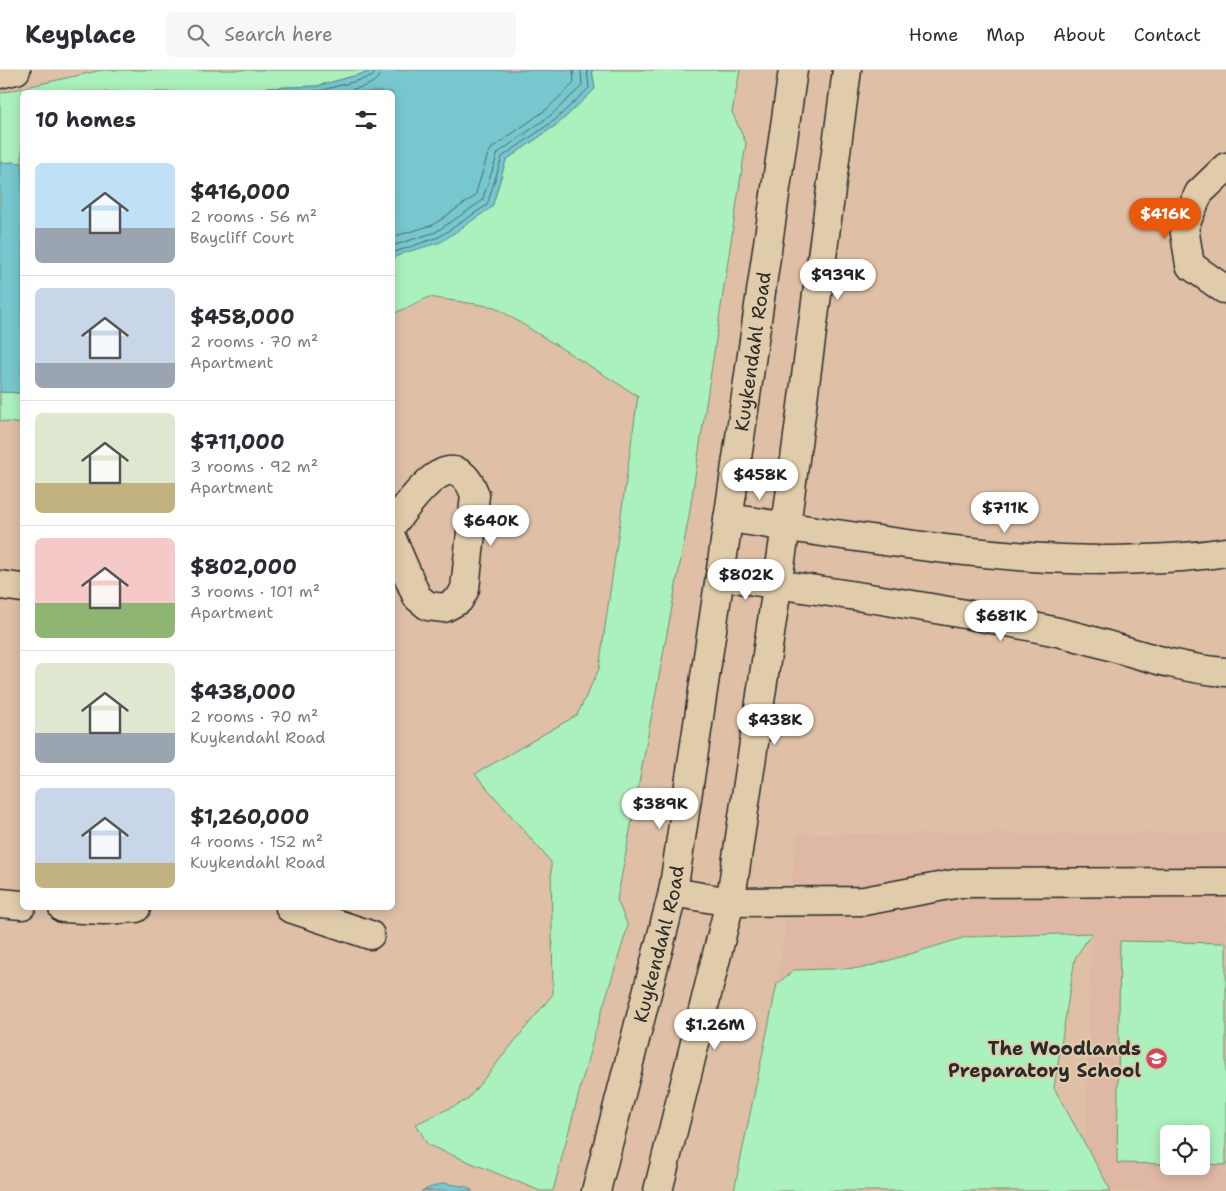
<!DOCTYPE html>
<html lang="en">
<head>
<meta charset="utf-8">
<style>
  :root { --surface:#fff; --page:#f7f7f7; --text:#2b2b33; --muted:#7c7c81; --line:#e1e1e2; --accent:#ea580c }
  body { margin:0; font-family:"Shantell Sans",sans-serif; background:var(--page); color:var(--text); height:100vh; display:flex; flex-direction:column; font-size:19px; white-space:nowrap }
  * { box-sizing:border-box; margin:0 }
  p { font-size:16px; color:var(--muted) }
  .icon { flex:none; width:28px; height:28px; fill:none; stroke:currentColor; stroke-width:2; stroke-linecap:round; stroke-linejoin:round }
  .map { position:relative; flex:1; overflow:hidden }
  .details { position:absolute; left:20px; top:20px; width:375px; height:820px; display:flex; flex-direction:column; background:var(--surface); border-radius:8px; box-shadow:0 2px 12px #0003 }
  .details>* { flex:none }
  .fabs { position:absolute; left:1160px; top:1055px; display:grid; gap:10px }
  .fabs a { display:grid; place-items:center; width:50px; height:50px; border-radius:8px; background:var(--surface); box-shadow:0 2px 12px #0003; font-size:25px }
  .price { position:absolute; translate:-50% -42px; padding:0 11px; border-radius:18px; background:#fff; color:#222; font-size:16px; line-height:32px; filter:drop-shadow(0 1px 2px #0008) }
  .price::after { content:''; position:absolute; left:50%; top:30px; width:15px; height:11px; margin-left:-8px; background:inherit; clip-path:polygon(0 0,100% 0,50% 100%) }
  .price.current { background:var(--accent); color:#fff }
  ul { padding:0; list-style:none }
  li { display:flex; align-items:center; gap:15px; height:125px; padding:0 15px }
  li+li { border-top:1px solid var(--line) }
  li span { display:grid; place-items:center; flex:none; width:140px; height:100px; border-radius:8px; color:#555 }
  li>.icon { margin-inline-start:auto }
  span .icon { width:60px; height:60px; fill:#fffc; stroke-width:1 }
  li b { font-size:21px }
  h2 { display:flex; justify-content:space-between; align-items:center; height:60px; padding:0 15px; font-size:21px }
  header { display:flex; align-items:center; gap:30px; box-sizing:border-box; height:70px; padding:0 25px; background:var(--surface); border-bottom:1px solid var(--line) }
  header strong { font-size:24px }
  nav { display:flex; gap:28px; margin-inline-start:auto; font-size:18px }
  .search { width:350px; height:45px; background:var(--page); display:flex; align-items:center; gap:12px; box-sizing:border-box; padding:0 18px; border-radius:8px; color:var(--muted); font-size:19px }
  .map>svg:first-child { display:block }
</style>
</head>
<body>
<header>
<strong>Keyplace</strong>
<div class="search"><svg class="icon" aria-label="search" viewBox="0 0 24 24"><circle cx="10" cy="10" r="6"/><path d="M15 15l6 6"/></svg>Search here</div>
<nav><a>Home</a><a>Map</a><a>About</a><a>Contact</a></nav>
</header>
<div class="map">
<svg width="1226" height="1121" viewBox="0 0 1226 1121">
  <rect width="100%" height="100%" fill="#dfc0a7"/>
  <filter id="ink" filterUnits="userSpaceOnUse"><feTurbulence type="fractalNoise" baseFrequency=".02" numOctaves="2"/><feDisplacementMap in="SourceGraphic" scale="10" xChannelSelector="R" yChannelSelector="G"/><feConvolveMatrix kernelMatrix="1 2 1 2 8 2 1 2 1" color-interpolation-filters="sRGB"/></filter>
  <g filter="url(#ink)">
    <path fill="#dfb7a5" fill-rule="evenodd" d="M 1226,763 L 1226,1121 L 1084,1121 L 1092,863 L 966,867 L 864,898 L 794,900 L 777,914 L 798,764 ZM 1169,1064 L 1201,1064 L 1201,1096 L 1169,1096 Z"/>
    <g fill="#abf1bd" stroke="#6b8e74">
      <polygon points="102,0 376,0 317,16 266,18 252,22 22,22 22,93 0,93 0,23"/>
      <polygon points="592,0 740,0 732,42 746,73 689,446 617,830 628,856 594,966 553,1121 540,1121 428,1075 416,1054 467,1030 553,924 551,792 475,704 577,645 599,599 638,326 495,237 429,227 393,244 392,188 492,137 506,90 559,53 595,19"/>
      <polygon points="0,322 22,323 22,354 0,351"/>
      <polygon points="1092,863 1075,888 1054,1018 1111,1121 734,1121 777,914 794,900 864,898 966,867"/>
      <polygon points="1120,871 1226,873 1226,1095 1201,1094 1201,1064 1169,1064 1169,1094 1117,1093"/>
    </g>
    <g fill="#77c8ce" stroke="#59898d">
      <polygon points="376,0 592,0 595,19 559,53 506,90 492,137 441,172 404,183 393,188 392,22 252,22 266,18 317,16"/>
      <polygon points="11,92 22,93 22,323 0,322 0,93"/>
      <polygon points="444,1113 467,1117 473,1121 421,1121"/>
    </g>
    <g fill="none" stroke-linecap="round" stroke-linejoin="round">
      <g stroke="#496a6c" stroke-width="1">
        <polyline points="285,22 319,21 371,7 374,4 374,0"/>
        <path d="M 337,22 C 351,19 379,18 381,0"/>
        <polyline points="392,167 433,155 475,126 488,84 492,78 547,39 574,13 573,0"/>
        <polyline points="392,176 436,162 482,131 498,83 551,45 582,16 581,0"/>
        <polyline points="392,183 439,167 487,135 502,87 555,50 589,18 587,0"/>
      </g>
      <defs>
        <g id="minor">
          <polyline points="0,4 16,0"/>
          <polyline points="1226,97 1199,123 1184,157 1190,195 1224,219 1226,219"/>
          <path d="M 728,448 C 856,466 983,490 1113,490 C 1151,489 1188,488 1226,482"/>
          <path d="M 392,455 C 412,430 453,366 475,425 L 465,519 L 459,530 L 444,538 L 428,536 L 417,527 L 392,469"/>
          <path d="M 720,506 C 831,522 943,538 1053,561 C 1111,573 1166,598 1226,602"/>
          <polyline points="0,515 22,518"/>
          <polyline points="673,822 730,832 864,831 960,813 1226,812"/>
          <polyline points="0,833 22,835"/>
          <polyline points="63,838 104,840 136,838"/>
          <polyline points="290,838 370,865"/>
        </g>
        <g id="major">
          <path id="s1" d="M 596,1121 L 673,822 L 720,506 L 793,0"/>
          <polyline points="658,1121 731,828 786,456 847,0"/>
        </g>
      </defs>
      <use href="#minor" stroke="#2b2b2b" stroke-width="31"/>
      <use href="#major" stroke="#2b2b2b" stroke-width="31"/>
      <use href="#minor" stroke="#e0ccaa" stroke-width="28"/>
      <use href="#major" stroke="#e0ccaa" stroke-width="28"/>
    </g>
  </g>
  <defs>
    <symbol id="school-disc" viewBox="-11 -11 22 22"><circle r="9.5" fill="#d1495b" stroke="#e0ccaa"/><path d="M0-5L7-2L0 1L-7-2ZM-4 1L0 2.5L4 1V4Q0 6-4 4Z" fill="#fff"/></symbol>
  </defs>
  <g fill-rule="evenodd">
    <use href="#school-disc" x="1144" y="976" width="25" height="25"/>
  </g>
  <g text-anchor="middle" stroke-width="4" stroke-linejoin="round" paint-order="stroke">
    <g font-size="19" fill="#2b2b2b" stroke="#e0ccaa">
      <text dy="7" stroke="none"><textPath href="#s1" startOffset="855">Kuykendahl Road</textPath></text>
      <text dy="7" stroke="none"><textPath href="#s1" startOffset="255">Kuykendahl Road</textPath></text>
    </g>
    <g font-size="19" font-weight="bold" fill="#2b2b2b" stroke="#e0ccaa" text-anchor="end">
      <text x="1141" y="985">The Woodlands<tspan x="1141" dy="22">Preparatory School</tspan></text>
    </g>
  </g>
</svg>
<div class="fabs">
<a><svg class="icon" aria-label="locate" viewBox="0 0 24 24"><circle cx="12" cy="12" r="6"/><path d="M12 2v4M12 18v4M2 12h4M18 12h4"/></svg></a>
</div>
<b class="price current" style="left:1165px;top:170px">$416K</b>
<b class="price" style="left:838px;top:231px">$939K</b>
<b class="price" style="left:760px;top:431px">$458K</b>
<b class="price" style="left:1005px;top:464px">$711K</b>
<b class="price" style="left:491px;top:477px">$640K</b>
<b class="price" style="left:746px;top:531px">$802K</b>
<b class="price" style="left:1001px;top:572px">$681K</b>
<b class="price" style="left:775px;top:676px">$438K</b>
<b class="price" style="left:660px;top:760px">$389K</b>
<b class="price" style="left:715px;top:981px">$1.26M</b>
<section class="details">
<h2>10 homes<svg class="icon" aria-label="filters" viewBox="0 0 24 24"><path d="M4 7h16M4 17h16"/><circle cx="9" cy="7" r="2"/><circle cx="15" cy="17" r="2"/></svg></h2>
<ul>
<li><span style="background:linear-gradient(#bfe0f5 65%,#9aa5b1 0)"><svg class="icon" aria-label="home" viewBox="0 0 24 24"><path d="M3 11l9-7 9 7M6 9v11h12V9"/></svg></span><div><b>$416,000</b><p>2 rooms · 56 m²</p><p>Baycliff Court</p></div></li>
<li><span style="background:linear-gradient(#c9d6e8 75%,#9aa5b1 0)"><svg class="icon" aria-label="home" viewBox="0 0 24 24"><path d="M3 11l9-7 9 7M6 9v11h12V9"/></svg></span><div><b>$458,000</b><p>2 rooms · 70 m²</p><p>Apartment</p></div></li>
<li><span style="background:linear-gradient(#dfe7d0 70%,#c2b280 0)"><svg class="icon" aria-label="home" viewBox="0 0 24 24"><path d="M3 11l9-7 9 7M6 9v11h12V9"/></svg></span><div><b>$711,000</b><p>3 rooms · 92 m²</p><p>Apartment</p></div></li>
<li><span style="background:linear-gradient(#f6c9c9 65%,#8fb573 0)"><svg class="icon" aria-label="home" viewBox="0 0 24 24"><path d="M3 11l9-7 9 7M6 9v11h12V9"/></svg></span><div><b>$802,000</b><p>3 rooms · 101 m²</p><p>Apartment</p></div></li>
<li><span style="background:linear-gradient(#dfe7d0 70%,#9aa5b1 0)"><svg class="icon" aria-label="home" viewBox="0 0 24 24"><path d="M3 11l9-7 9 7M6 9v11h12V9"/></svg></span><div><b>$438,000</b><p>2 rooms · 70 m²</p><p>Kuykendahl Road</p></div></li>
<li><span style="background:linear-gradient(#c9d6e8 75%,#c2b280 0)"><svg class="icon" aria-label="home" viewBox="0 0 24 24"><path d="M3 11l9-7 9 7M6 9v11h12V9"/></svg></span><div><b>$1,260,000</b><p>4 rooms · 152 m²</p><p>Kuykendahl Road</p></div></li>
</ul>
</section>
</div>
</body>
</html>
